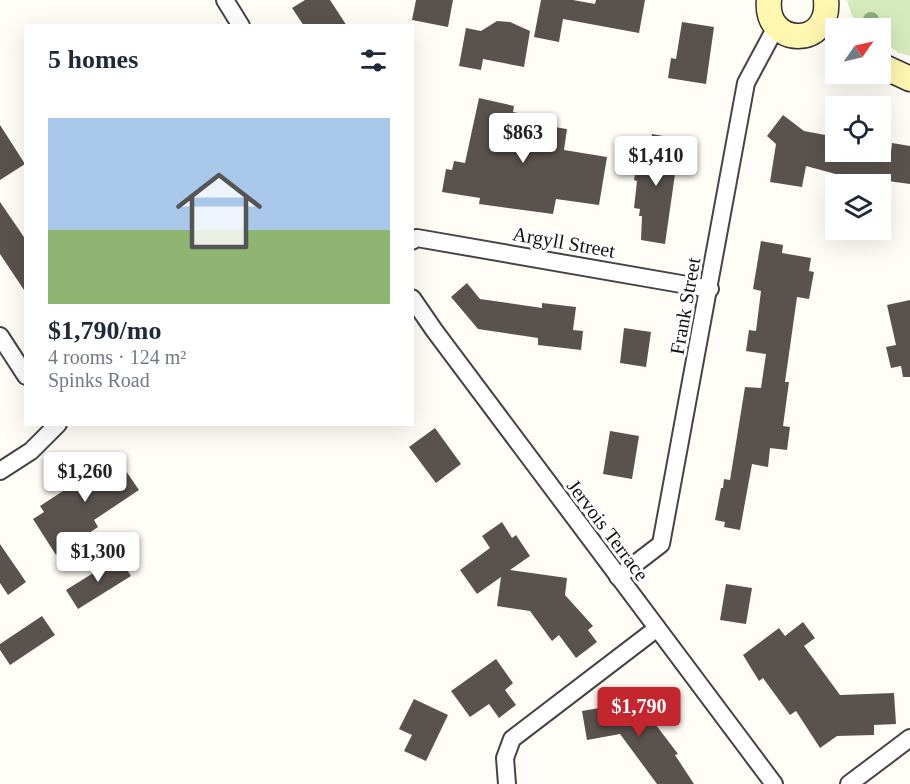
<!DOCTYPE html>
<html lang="en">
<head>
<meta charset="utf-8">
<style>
  :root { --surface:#fff; --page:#f6f6f7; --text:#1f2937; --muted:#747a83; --accent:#c4262e }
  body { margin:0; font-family:"Times New Roman",serif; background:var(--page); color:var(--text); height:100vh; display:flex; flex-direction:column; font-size:22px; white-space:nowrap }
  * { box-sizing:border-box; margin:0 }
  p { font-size:20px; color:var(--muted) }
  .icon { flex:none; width:33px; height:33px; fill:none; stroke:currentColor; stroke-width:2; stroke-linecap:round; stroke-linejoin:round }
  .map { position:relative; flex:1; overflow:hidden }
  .side { position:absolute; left:24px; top:24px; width:390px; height:402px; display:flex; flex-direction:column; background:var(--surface); border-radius:0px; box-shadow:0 6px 24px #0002 }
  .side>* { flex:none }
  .needle { width:39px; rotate:56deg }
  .tools { position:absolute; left:825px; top:18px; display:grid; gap:12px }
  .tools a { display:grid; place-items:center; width:66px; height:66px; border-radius:0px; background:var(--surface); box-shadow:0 6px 24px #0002; font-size:30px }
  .price { position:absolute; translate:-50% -51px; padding:0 14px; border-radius:6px; background:#fff; color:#222; font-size:20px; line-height:39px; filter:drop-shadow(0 2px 3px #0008) }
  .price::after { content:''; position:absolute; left:50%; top:36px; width:18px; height:14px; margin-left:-9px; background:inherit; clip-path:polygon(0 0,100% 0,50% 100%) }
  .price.current { background:var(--accent); color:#fff }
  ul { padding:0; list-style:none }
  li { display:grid; align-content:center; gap:12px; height:318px; padding:0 24px }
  li span { display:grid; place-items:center; height:186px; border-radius:0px; color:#555 }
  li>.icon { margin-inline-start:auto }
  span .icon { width:108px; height:108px; fill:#fffc; stroke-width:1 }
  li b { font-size:26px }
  h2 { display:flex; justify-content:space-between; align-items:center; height:72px; padding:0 24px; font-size:26px }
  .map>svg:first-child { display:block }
</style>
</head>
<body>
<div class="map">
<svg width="910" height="784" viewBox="0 0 910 784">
  <rect width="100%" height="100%" fill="#fffdf5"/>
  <path fill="#d5ebbd" d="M 847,0 L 910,0 L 910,56 L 899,53 L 881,40 L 880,28 C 856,28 853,22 847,0 Z"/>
  <g fill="#5a524d">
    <polygon points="305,0 330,0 347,26 304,26 292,8"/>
    <polygon points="416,0 453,0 448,27 412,20"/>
    <polygon points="541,0 573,0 595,4 596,0 645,0 639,33 563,19 559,42 534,37"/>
    <polygon points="497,21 510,22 530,31 524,67 483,59 481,70 459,66 466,28 481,31"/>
    <polygon points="682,22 714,27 706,84 668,78 671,58 676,59"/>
    <polygon points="479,98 514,106 513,112 523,114 522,122 567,129 564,150 607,157 599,205 556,199 553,214 479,204 480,198 442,192 446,169 452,170 454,161 465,163"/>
    <polygon points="783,115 804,131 836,137 836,152 891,152 892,143 910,146 910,184 859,177 858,180 806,166 802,187 770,182 776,144 767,136"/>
    <polygon points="0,125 25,164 0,180"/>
    <polygon points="652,134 680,139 665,244 641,240 642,216 639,216 640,209 634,208 637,181 634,180 639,154 649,155"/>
    <polygon points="0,202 26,240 26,293 0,254"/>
    <polygon points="761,241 783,245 782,253 811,258 809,271 814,272 809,299 797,297 785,382 789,382 783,426 790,427 787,450 770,448 768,467 752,464 740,530 724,527 725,522 715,520 721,488 723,488 724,479 730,480 745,387 761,388 766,354 746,351 749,330 756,331 761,291 753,289"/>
    <polygon points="467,283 480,299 542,308 542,303 576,307 573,330 583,331 581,350 538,345 538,338 478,329 451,297"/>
    <polygon points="910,300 910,377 903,377 901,366 891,368 886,347 896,345 887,305"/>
    <polygon points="624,328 651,332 646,367 620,363"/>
    <polygon points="435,428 461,464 436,483 409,447"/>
    <polygon points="610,431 639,436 632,479 603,474"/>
    <polygon points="101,454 106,461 115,455 139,490 94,520 98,527 56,555 33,519 44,512 40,506 89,474 84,466"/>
    <polygon points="502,522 512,538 516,535 530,556 510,570 567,578 565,595 593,626 588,630 597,642 576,658 559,635 552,641 530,611 497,606 501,577 477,594 460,570 490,548 482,536"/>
    <polygon points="0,544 26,582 8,595 0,583"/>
    <polygon points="119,557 131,576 78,609 66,590"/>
    <polygon points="726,584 752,588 746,624 720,620"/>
    <polygon points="42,616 55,635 10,665 0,650 0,644"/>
    <polygon points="803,622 815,638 804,646 840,695 894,693 896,724 874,725 874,735 837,736 820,748 796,711 790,715 763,678 759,681 743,655 779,628 785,636"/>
    <polygon points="496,659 513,683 505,690 516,705 499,718 489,704 470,717 451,691"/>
    <polygon points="414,699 448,715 426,761 404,751 412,735 399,729"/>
    <polygon points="651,699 656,725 678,754 675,755 694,784 657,784 620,734 587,740 582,711"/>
  </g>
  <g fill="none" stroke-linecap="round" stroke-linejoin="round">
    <defs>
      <g id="street">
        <polyline points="225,0 241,26"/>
        <polyline points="412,241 417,238 710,289"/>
        <polyline points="412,298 434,330 774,784"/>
        <polyline points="0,336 26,376"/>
        <polyline points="0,471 31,451 58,424"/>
        <polyline points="618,577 661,544 746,83 776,27"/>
        <polyline points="507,784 505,758 512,739 656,629"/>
        <polyline points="849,784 910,738"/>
      </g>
      <g id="secondary">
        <path d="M 769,0 C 764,47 831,49 826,0"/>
        <polyline points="880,65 910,79"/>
      </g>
    </defs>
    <use href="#street" stroke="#444" stroke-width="20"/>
    <use href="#secondary" stroke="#333" stroke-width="27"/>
    <use href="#street" stroke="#fff" stroke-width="16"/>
    <use href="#secondary" stroke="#fff6b0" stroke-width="24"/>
  </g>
  <circle fill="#8dad7f" cx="871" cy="20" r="8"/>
  <g text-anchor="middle" stroke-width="6" stroke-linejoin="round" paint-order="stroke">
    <g font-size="20" fill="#111" stroke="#fff">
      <text transform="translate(564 242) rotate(10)" y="7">Argyll Street</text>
      <text transform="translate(685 306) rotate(-80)" y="7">Frank Street</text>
      <text transform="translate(608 530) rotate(53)" y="7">Jervois Terrace</text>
    </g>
  </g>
</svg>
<div class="tools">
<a><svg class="needle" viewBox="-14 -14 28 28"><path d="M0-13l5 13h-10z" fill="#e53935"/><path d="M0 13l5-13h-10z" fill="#747a83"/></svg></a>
<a><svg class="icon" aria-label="locate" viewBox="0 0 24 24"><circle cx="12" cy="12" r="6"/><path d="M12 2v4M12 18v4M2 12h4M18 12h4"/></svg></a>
<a><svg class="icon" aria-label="layers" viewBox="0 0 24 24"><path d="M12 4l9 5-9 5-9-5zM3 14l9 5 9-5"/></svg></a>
</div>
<b class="price" style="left:523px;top:164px">$863</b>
<b class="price" style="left:656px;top:187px">$1,410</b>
<b class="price" style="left:85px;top:503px">$1,260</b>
<b class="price" style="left:98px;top:583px">$1,300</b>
<b class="price current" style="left:639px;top:738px">$1,790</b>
<section class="side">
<h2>5 homes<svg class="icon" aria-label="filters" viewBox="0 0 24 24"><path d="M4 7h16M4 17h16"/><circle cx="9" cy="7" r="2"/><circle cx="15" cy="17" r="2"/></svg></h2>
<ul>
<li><span style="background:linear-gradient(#a9c7e8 60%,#8fb573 0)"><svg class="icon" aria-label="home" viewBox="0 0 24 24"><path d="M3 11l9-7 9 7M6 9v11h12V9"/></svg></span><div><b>$1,790/mo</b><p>4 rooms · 124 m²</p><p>Spinks Road</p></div></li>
</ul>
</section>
</div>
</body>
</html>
